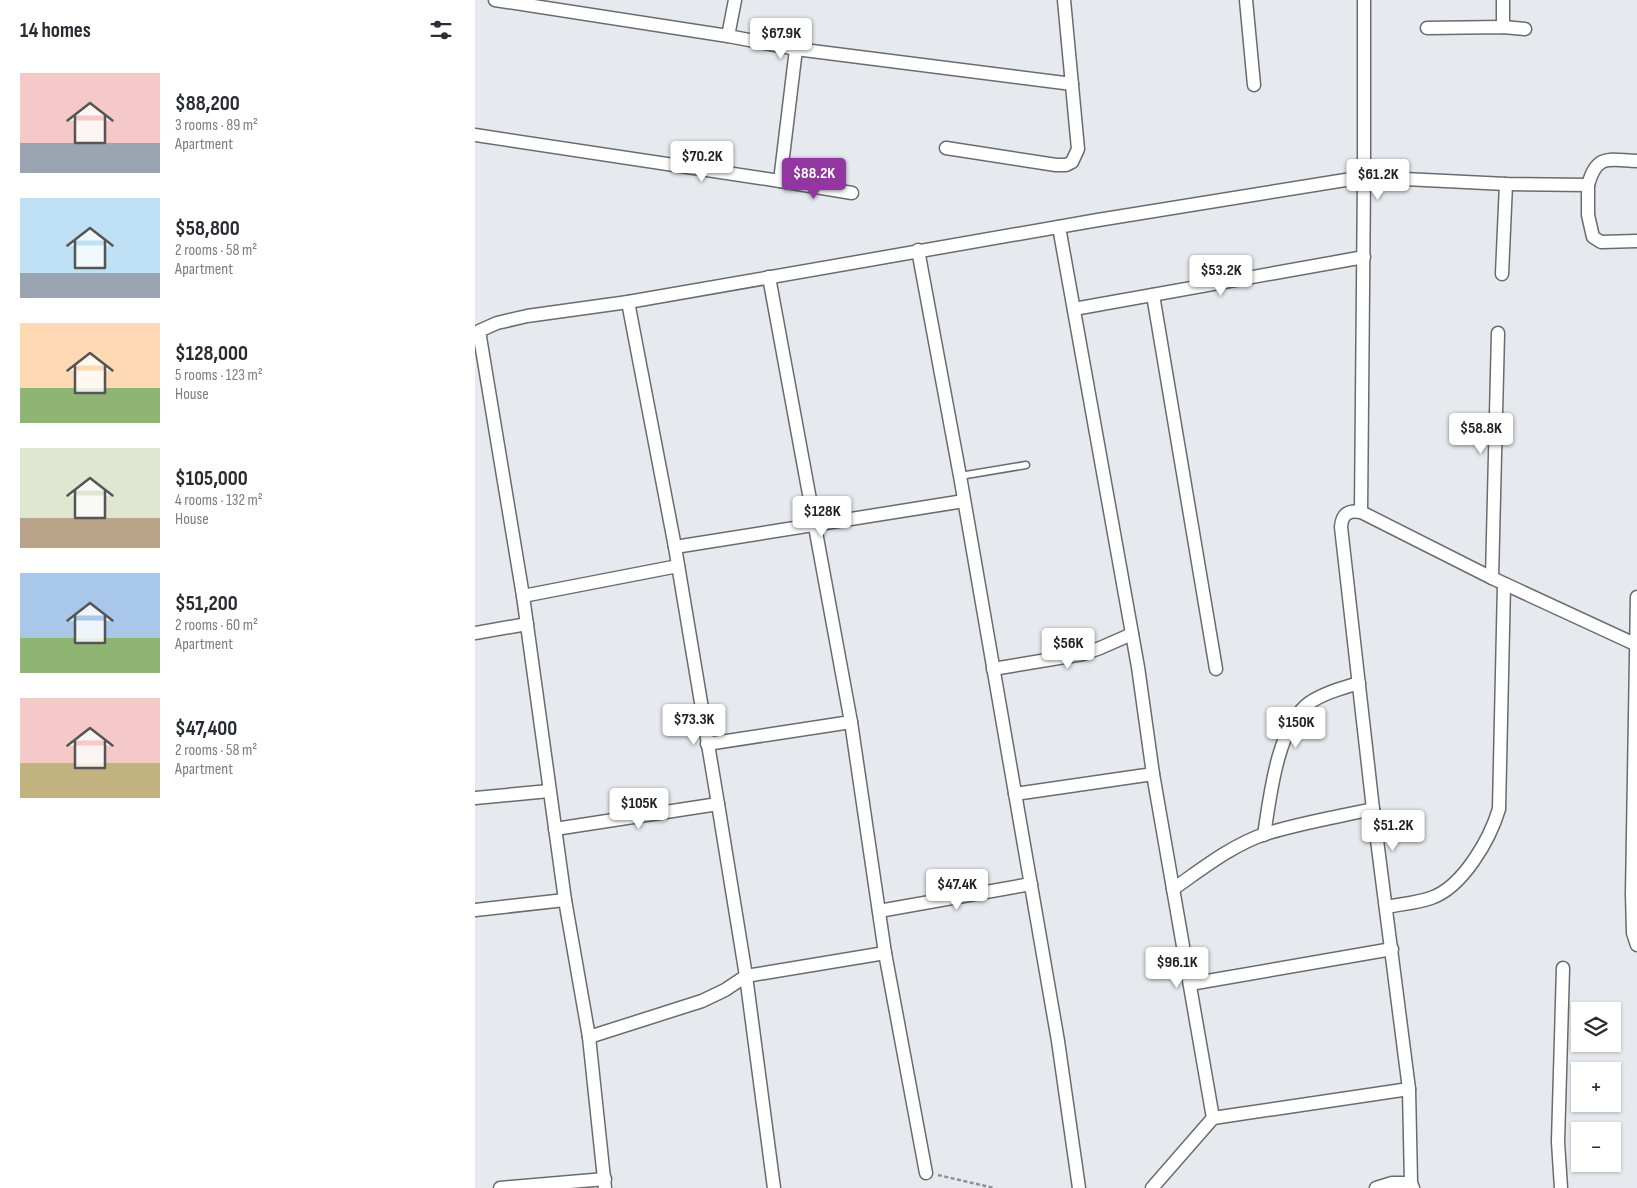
<!DOCTYPE html>
<html lang="en">
<head>
<meta charset="utf-8">
<style>
  :root { --surface:#fff; --page:#f2f2f3; --text:#2b2b33; --muted:#7c7c81; --accent:#9236a0 }
  body { margin:0; font-family:"Sofia Sans Condensed",sans-serif; background:var(--page); color:var(--text); height:100vh; display:flex; flex-direction:column; font-size:19px; white-space:nowrap }
  * { box-sizing:border-box; margin:0 }
  p { font-size:16px; color:var(--muted) }
  .icon { flex:none; width:28px; height:28px; fill:none; stroke:currentColor; stroke-width:2; stroke-linecap:round; stroke-linejoin:round }
  .map { position:relative; flex:1; overflow:hidden }
  .drawer { display:flex; flex-direction:column; background:var(--surface); width:475px }
  .drawer>* { flex:none }
  .tools { position:absolute; left:1096px; top:1002px; display:grid; gap:10px }
  .tools a { display:grid; place-items:center; width:50px; height:50px; border-radius:0px; background:var(--surface); box-shadow:0 1px 4px #0004; font-size:25px }
  .price { position:absolute; translate:-50% -42px; padding:0 11px; border-radius:5px; background:#fff; color:#222; font-size:16px; line-height:32px; filter:drop-shadow(0 1px 2px #0008) }
  .price::after { content:''; position:absolute; left:50%; top:30px; width:15px; height:11px; margin-left:-8px; background:inherit; clip-path:polygon(0 0,100% 0,50% 100%) }
  .price.current { background:var(--accent); color:#fff }
  ul { padding:0; list-style:none }
  li { display:flex; align-items:center; gap:15px; height:125px; padding:0 20px }
  li span { display:grid; place-items:center; flex:none; width:140px; height:100px; border-radius:0px; color:#555 }
  li>.icon { margin-inline-start:auto }
  span .icon { width:60px; height:60px; fill:#fffc; stroke-width:1 }
  li b { font-size:21px }
  h2 { display:flex; justify-content:space-between; align-items:center; height:60px; padding:0 20px; font-size:21px }
  main { display:flex; flex:1; min-height:0 }
  .map>svg:first-child { display:block }
</style>
</head>
<body>
<main>
<section class="drawer">
<h2>14 homes<svg class="icon" aria-label="filters" viewBox="0 0 24 24"><path d="M4 7h16M4 17h16"/><circle cx="9" cy="7" r="2"/><circle cx="15" cy="17" r="2"/></svg></h2>
<ul>
<li><span style="background:linear-gradient(#f6c9c9 70%,#9aa5b1 0)"><svg class="icon" aria-label="home" viewBox="0 0 24 24"><path d="M3 11l9-7 9 7M6 9v11h12V9"/></svg></span><div><b>$88,200</b><p>3 rooms · 89 m²</p><p>Apartment</p></div></li>
<li><span style="background:linear-gradient(#bfe0f5 75%,#9aa5b1 0)"><svg class="icon" aria-label="home" viewBox="0 0 24 24"><path d="M3 11l9-7 9 7M6 9v11h12V9"/></svg></span><div><b>$58,800</b><p>2 rooms · 58 m²</p><p>Apartment</p></div></li>
<li><span style="background:linear-gradient(#ffd9b3 65%,#8fb573 0)"><svg class="icon" aria-label="home" viewBox="0 0 24 24"><path d="M3 11l9-7 9 7M6 9v11h12V9"/></svg></span><div><b>$128,000</b><p>5 rooms · 123 m²</p><p>House</p></div></li>
<li><span style="background:linear-gradient(#dfe7d0 70%,#b9a48a 0)"><svg class="icon" aria-label="home" viewBox="0 0 24 24"><path d="M3 11l9-7 9 7M6 9v11h12V9"/></svg></span><div><b>$105,000</b><p>4 rooms · 132 m²</p><p>House</p></div></li>
<li><span style="background:linear-gradient(#a9c7e8 65%,#8fb573 0)"><svg class="icon" aria-label="home" viewBox="0 0 24 24"><path d="M3 11l9-7 9 7M6 9v11h12V9"/></svg></span><div><b>$51,200</b><p>2 rooms · 60 m²</p><p>Apartment</p></div></li>
<li><span style="background:linear-gradient(#f6c9c9 65%,#c2b280 0)"><svg class="icon" aria-label="home" viewBox="0 0 24 24"><path d="M3 11l9-7 9 7M6 9v11h12V9"/></svg></span><div><b>$47,400</b><p>2 rooms · 58 m²</p><p>Apartment</p></div></li>
</ul>
</section>
<div class="map">
<svg width="1162" height="1188" viewBox="0 0 1162 1188">
  <rect width="100%" height="100%" fill="#e6eaee"/>
  <g fill="none" stroke-linecap="round" stroke-linejoin="round">
    <defs>
      <polyline id="lane" points="485,476 551,465"/>
      <g id="street">
        <polyline points="20,0 253,36 321,49 597,84"/>
        <polyline points="771,0 779,85"/>
        <polyline points="1028,0 1028,27"/>
        <polyline points="952,28 1028,27 1050,29"/>
        <polyline points="253,36 260,0"/>
        <polyline points="0,135 305,181 321,49"/>
        <polyline points="471,148 581,165 591,165 597,162 603,149 589,0"/>
        <polyline points="305,181 377,193"/>
        <path d="M 1113,185 C 1122,153 1134,160 1162,161"/>
        <polyline points="443,250 485,476 583,1041 604,1188"/>
        <polyline points="1027,274 1031,184"/>
        <polyline points="294,277 376,722 410,953 451,1173"/>
        <polyline points="678,295 741,669"/>
        <polyline points="153,302 200,547 243,804 271,976 299,1188"/>
        <polyline points="599,309 889,257"/>
        <polyline points="886,512 889,177 1031,184 1113,185 1113,215 1118,237 1126,242 1162,241"/>
        <polyline points="200,547 489,501"/>
        <polyline points="1017,578 1023,333"/>
        <polyline points="48,596 203,566"/>
        <polyline points="1162,597 1157,894 1158,933 1162,945"/>
        <polyline points="0,633 52,624"/>
        <polyline points="518,669 608,654 625,648 657,634"/>
        <polyline points="232,744 376,722"/>
        <polyline points="540,794 678,774 663,667 584,227"/>
        <polyline points="0,798 74,791"/>
        <polyline points="80,829 243,804"/>
        <path d="M 789,835 C 795,797 802,727 834,703 C 849,693 867,688 884,683"/>
        <path d="M 698,889 C 727,869 757,845 790,834 C 825,823 862,817 898,809"/>
        <path d="M 911,907 C 926,904 942,903 956,898 C 988,887 1015,839 1024,809 L 1029,584"/>
        <polyline points="0,910 90,900"/>
        <polyline points="404,911 556,884"/>
        <polyline points="715,984 917,949"/>
        <polyline points="114,1037 227,1001 250,990 271,976 410,953"/>
        <polyline points="738,1118 934,1089"/>
        <polyline points="25,1188 130,1179"/>
        <polyline points="130,1188 114,1037 90,900 48,596 4,331 22,323 52,316 153,302 623,220 889,177 889,0"/>
        <polyline points="677,1188 738,1118 678,774"/>
        <polyline points="901,1188 917,1183 936,1183"/>
        <path d="M 938,1188 L 936,1183 L 934,1089 L 898,809 L 866,527 C 867,514 873,510 886,512 L 1017,578 L 1162,645"/>
        <polyline points="1086,1188 1083,1142 1088,968"/>
      </g>
    </defs>
    <use href="#lane" stroke="#686c6f" stroke-width="9"/>
    <use href="#street" stroke="#686c6f" stroke-width="15"/>
    <polyline stroke="#8d9092" stroke-width="2.5" stroke-dasharray="4 2.5" stroke-linecap="butt" points="463,1175 519,1188"/>
    <use href="#lane" stroke="#fff" stroke-width="6"/>
    <use href="#street" stroke="#fff" stroke-width="12"/>
  </g>
</svg>
<div class="tools">
<a><svg class="icon" aria-label="layers" viewBox="0 0 24 24"><path d="M12 4l9 5-9 5-9-5zM3 14l9 5 9-5"/></svg></a>
<a>+</a>
<a>−</a>
</div>
<b class="price" style="left:306px;top:60px">$67.9K</b>
<b class="price" style="left:227px;top:183px">$70.2K</b>
<b class="price current" style="left:339px;top:200px">$88.2K</b>
<b class="price" style="left:903px;top:201px">$61.2K</b>
<b class="price" style="left:746px;top:297px">$53.2K</b>
<b class="price" style="left:1006px;top:455px">$58.8K</b>
<b class="price" style="left:347px;top:538px">$128K</b>
<b class="price" style="left:593px;top:670px">$56K</b>
<b class="price" style="left:219px;top:746px">$73.3K</b>
<b class="price" style="left:821px;top:749px">$150K</b>
<b class="price" style="left:164px;top:830px">$105K</b>
<b class="price" style="left:918px;top:852px">$51.2K</b>
<b class="price" style="left:482px;top:911px">$47.4K</b>
<b class="price" style="left:702px;top:989px">$96.1K</b>
</div>
</main>
</body>
</html>
